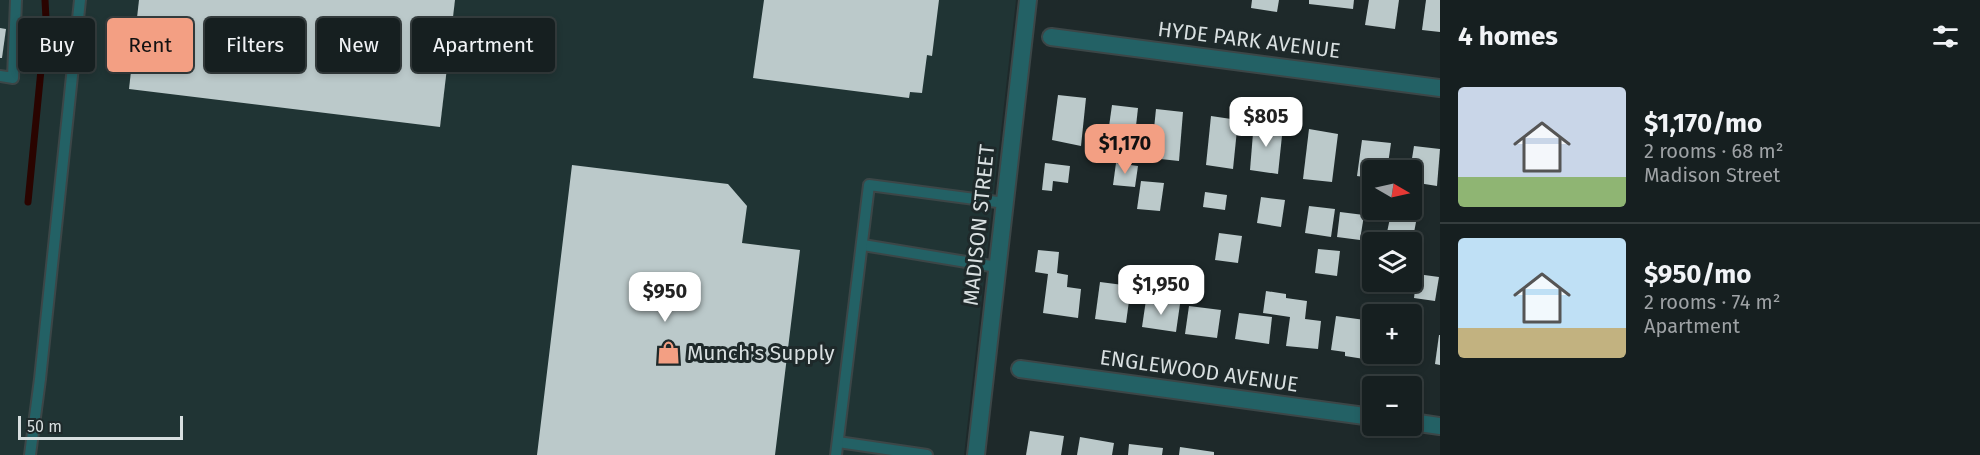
<!DOCTYPE html>
<html lang="en">
<head>
<meta charset="utf-8">
<style>
  :root { --surface:#161f20; --page:#1f2729; --text:#f1f3f6; --muted:#9ea2a5; --line:#353d3e; --accent:#f39f83 }
  body { margin:0; font-family:"Fira Sans",sans-serif; background:var(--page); color:var(--text); height:100vh; display:flex; flex-direction:column; font-size:22px; white-space:nowrap }
  * { box-sizing:border-box; margin:0 }
  p { font-size:20px; color:var(--muted) }
  .icon { flex:none; width:33px; height:33px; fill:none; stroke:currentColor; stroke-width:2; stroke-linecap:round; stroke-linejoin:round }
  .map { position:relative; flex:1; overflow:hidden }
  .side { display:flex; flex-direction:column; background:var(--surface); width:540px }
  .side>* { flex:none }
  .hud { position:absolute; left:18px; top:18px; width:570px; height:54px; display:flex; gap:12px }
  .needle { width:39px; rotate:99deg }
  .controls { position:absolute; left:1362px; top:160px; display:grid; gap:12px }
  .controls a { display:grid; place-items:center; width:60px; height:60px; border-radius:6px; background:var(--surface); box-shadow:0 3px 9px #0003,0 0 0 2px var(--line); font-size:30px }
  .scale { position:absolute; left:18px; bottom:15px; width:165px; box-sizing:border-box; padding-left:6px; border:3px solid #d8dfe0; border-top:0; font-size:16px; line-height:21px; white-space:nowrap; color:#d8dfe0; -webkit-text-stroke:4px #1e292a; paint-order:stroke }
  .price { position:absolute; translate:-50% -51px; padding:0 14px; border-radius:12px; background:#fff; color:#222; font-size:20px; line-height:39px; filter:drop-shadow(0 2px 3px #0008) }
  .price::after { content:''; position:absolute; left:50%; top:36px; width:18px; height:14px; margin-left:-9px; background:inherit; clip-path:polygon(0 0,100% 0,50% 100%) }
  .price.active { background:var(--accent); color:#111 }
  ul { padding:0; list-style:none }
  li { display:flex; align-items:center; gap:18px; height:150px; padding:0 18px }
  li+li { border-top:2px solid var(--line) }
  li span { display:grid; place-items:center; flex:none; width:168px; height:120px; border-radius:6px; color:#555 }
  li>.icon { margin-inline-start:auto }
  span .icon { width:72px; height:72px; fill:#fffc; stroke-width:1 }
  li b { font-size:26px }
  h2 { display:flex; justify-content:space-between; align-items:center; height:72px; padding:0 18px; font-size:26px }
  .pill { padding:0 21px; border-radius:6px; background:var(--surface); box-shadow:0 3px 9px #0003,0 0 0 2px var(--line); font-size:21px; line-height:54px }
  .pill.active { background:var(--accent); color:#111 }
  main { display:flex; flex:1; min-height:0 }
  .map>svg:first-child { display:block }
</style>
</head>
<body>
<main>
<div class="map">
<svg width="1440" height="455" viewBox="0 0 1440 455">
  <rect width="100%" height="100%" fill="#1e292a"/>
  <polygon fill="#203434" points="0,0 1016,0 964,455 0,455"/>
  <g fill="none" stroke-linecap="round" stroke-linejoin="round">
    <polyline stroke="#2a0400" stroke-width="7" points="28,202 46,19 45,0"/>
  </g>
  <g fill="#bbc9ca">
    <polygon points="139,0 455,0 440,127 129,89"/>
    <polygon points="764,0 939,0 932,56 927,55 922,93 910,92 909,98 753,78"/>
    <polygon points="1252,0 1279,0 1277,12 1251,8"/>
    <polygon points="1309,0 1354,0 1353,9 1309,4"/>
    <polygon points="1369,0 1399,0 1395,29 1365,25"/>
    <polygon points="1426,0 1440,0 1440,32 1422,30"/>
    <polygon points="0,28 6,29 2,58 0,58"/>
    <polygon points="1058,95 1086,98 1081,146 1052,140"/>
    <polygon points="1112,105 1138,108 1133,153 1106,148"/>
    <polygon points="1156,109 1183,112 1179,161 1151,158"/>
    <polygon points="1211,116 1238,120 1233,169 1206,165"/>
    <polygon points="1254,121 1283,126 1278,174 1250,170"/>
    <polygon points="1309,129 1338,134 1332,182 1303,179"/>
    <polygon points="1362,140 1391,143 1387,171 1372,171 1372,178 1357,176"/>
    <polygon points="1414,146 1440,149 1437,186 1412,182 1410,171"/>
    <polygon points="1045,163 1070,166 1068,183 1053,181 1052,191 1042,190"/>
    <polygon points="1116,163 1138,166 1135,187 1113,185"/>
    <polygon points="572,165 728,184 747,206 742,243 800,250 775,455 537,455"/>
    <polygon points="1141,181 1164,183 1160,211 1137,209"/>
    <polygon points="1205,192 1227,195 1225,210 1203,207"/>
    <polygon points="1261,197 1285,200 1281,227 1257,223"/>
    <polygon points="1309,206 1335,209 1331,237 1305,233"/>
    <polygon points="1340,212 1364,215 1360,240 1337,237"/>
    <polygon points="1390,218 1416,222 1412,243 1385,242"/>
    <polygon points="1219,233 1242,236 1238,263 1215,260"/>
    <polygon points="1318,249 1340,251 1337,276 1315,273"/>
    <polygon points="1038,250 1059,252 1057,273 1068,275 1067,287 1081,289 1078,318 1043,313 1048,274 1035,272"/>
    <polygon points="1417,274 1439,277 1435,301 1414,298"/>
    <polygon points="1100,282 1131,286 1126,323 1095,319"/>
    <polygon points="1266,291 1286,294 1286,298 1307,301 1305,319 1321,321 1318,349 1286,346 1290,317 1263,313"/>
    <polygon points="1146,300 1180,304 1176,332 1142,327"/>
    <polygon points="1189,306 1221,310 1217,338 1185,334"/>
    <polygon points="1239,313 1272,317 1269,344 1235,339"/>
    <polygon points="1336,316 1372,321 1372,354 1378,354 1377,361 1345,356 1345,352 1331,350"/>
    <polygon points="1412,335 1419,336 1416,362 1384,358 1385,354 1412,354"/>
    <polygon points="1439,335 1440,335 1440,365 1435,364"/>
    <polygon points="1030,431 1064,436 1061,455 1026,455"/>
    <polygon points="1080,437 1114,443 1112,455 1077,455"/>
    <polygon points="1129,444 1163,448 1162,455 1128,455"/>
    <polygon points="1180,447 1214,452 1214,455 1179,455"/>
  </g>
  <g fill="none" stroke-linecap="round" stroke-linejoin="round">
    <defs>
      <g id="service">
        <polyline points="0,76 13,78 16,0"/>
        <polyline points="863,245 997,267"/>
        <polyline points="838,442 927,455"/>
        <polyline points="30,455 40,379 80,0"/>
        <polyline points="836,455 869,185 1005,203"/>
      </g>
      <g id="minor">
        <polyline points="1051,37 1440,88"/>
        <polyline points="1020,369 1372,417"/>
        <polyline points="1412,422 1440,426"/>
      </g>
      <polyline id="tertiary" points="976,455 1028,0"/>
    </defs>
    <use href="#service" stroke="#3c4647" stroke-width="14"/>
    <use href="#minor" stroke="#3c4647" stroke-width="20"/>
    <use href="#tertiary" stroke="#3c4647" stroke-width="20"/>
    <use href="#service" stroke="#236165" stroke-width="10"/>
    <use href="#minor" stroke="#236165" stroke-width="16"/>
    <use href="#tertiary" stroke="#236165" stroke-width="16"/>
  </g>
  <defs>
    <symbol id="shop-bare" viewBox="-9 -9 18 18"><path d="M-5-2.5h2.3a2.7 3.5 0 0 1 5.4 0H5L5.5 6h-11ZM-1.5-2.5h3a1.5 2.3 0 0 0-3 0Z" fill="#f39f83" stroke="#1e292a" stroke-width="2.5" paint-order="stroke"/></symbol>
  </defs>
  <g fill-rule="evenodd">
    <use href="#shop-bare" x="652" y="336" width="33" height="33"/>
  </g>
  <g text-anchor="middle" stroke-width="6" stroke-linejoin="round" paint-order="stroke">
    <g font-size="21" fill="#d8dfe0" stroke="#1e292a">
      <text transform="translate(1249 40) rotate(7)" y="7">HYDE PARK AVENUE</text>
      <text transform="translate(979 225) rotate(-84)" y="7">MADISON STREET</text>
      <text transform="translate(1199 371) rotate(8)" y="7">ENGLEWOOD AVENUE</text>
    </g>
    <g font-size="21" fill="#d8dfe0" stroke="#1e292a" text-anchor="start">
      <text x="687" y="360">Munch's Supply</text>
    </g>
  </g>
</svg>
<div class="controls">
<a><svg class="needle" viewBox="-14 -14 28 28"><path d="M0-13l5 13h-10z" fill="#e53935"/><path d="M0 13l5-13h-10z" fill="#9ea2a5"/></svg></a>
<a><svg class="icon" aria-label="layers" viewBox="0 0 24 24"><path d="M12 4l9 5-9 5-9-5zM3 14l9 5 9-5"/></svg></a>
<a>+</a>
<a>−</a>
</div>
<div class="scale">50 m</div>
<b class="price" style="left:1266px;top:148px">$805</b>
<b class="price active" style="left:1125px;top:175px">$1,170</b>
<b class="price" style="left:1161px;top:316px">$1,950</b>
<b class="price" style="left:665px;top:323px">$950</b>
<div class="hud">
<a class="pill">Buy</a>
<a class="pill active">Rent</a>
<a class="pill">Filters</a>
<a class="pill">New</a>
<a class="pill">Apartment</a>
</div>
</div>
<section class="side">
<h2>4 homes<svg class="icon" aria-label="filters" viewBox="0 0 24 24"><path d="M4 7h16M4 17h16"/><circle cx="9" cy="7" r="2"/><circle cx="15" cy="17" r="2"/></svg></h2>
<ul>
<li><span style="background:linear-gradient(#c9d6e8 75%,#8fb573 0)"><svg class="icon" aria-label="home" viewBox="0 0 24 24"><path d="M3 11l9-7 9 7M6 9v11h12V9"/></svg></span><div><b>$1,170/mo</b><p>2 rooms · 68 m²</p><p>Madison Street</p></div></li>
<li><span style="background:linear-gradient(#bfe0f5 75%,#c2b280 0)"><svg class="icon" aria-label="home" viewBox="0 0 24 24"><path d="M3 11l9-7 9 7M6 9v11h12V9"/></svg></span><div><b>$950/mo</b><p>2 rooms · 74 m²</p><p>Apartment</p></div></li>
</ul>
</section>
</main>
</body>
</html>
